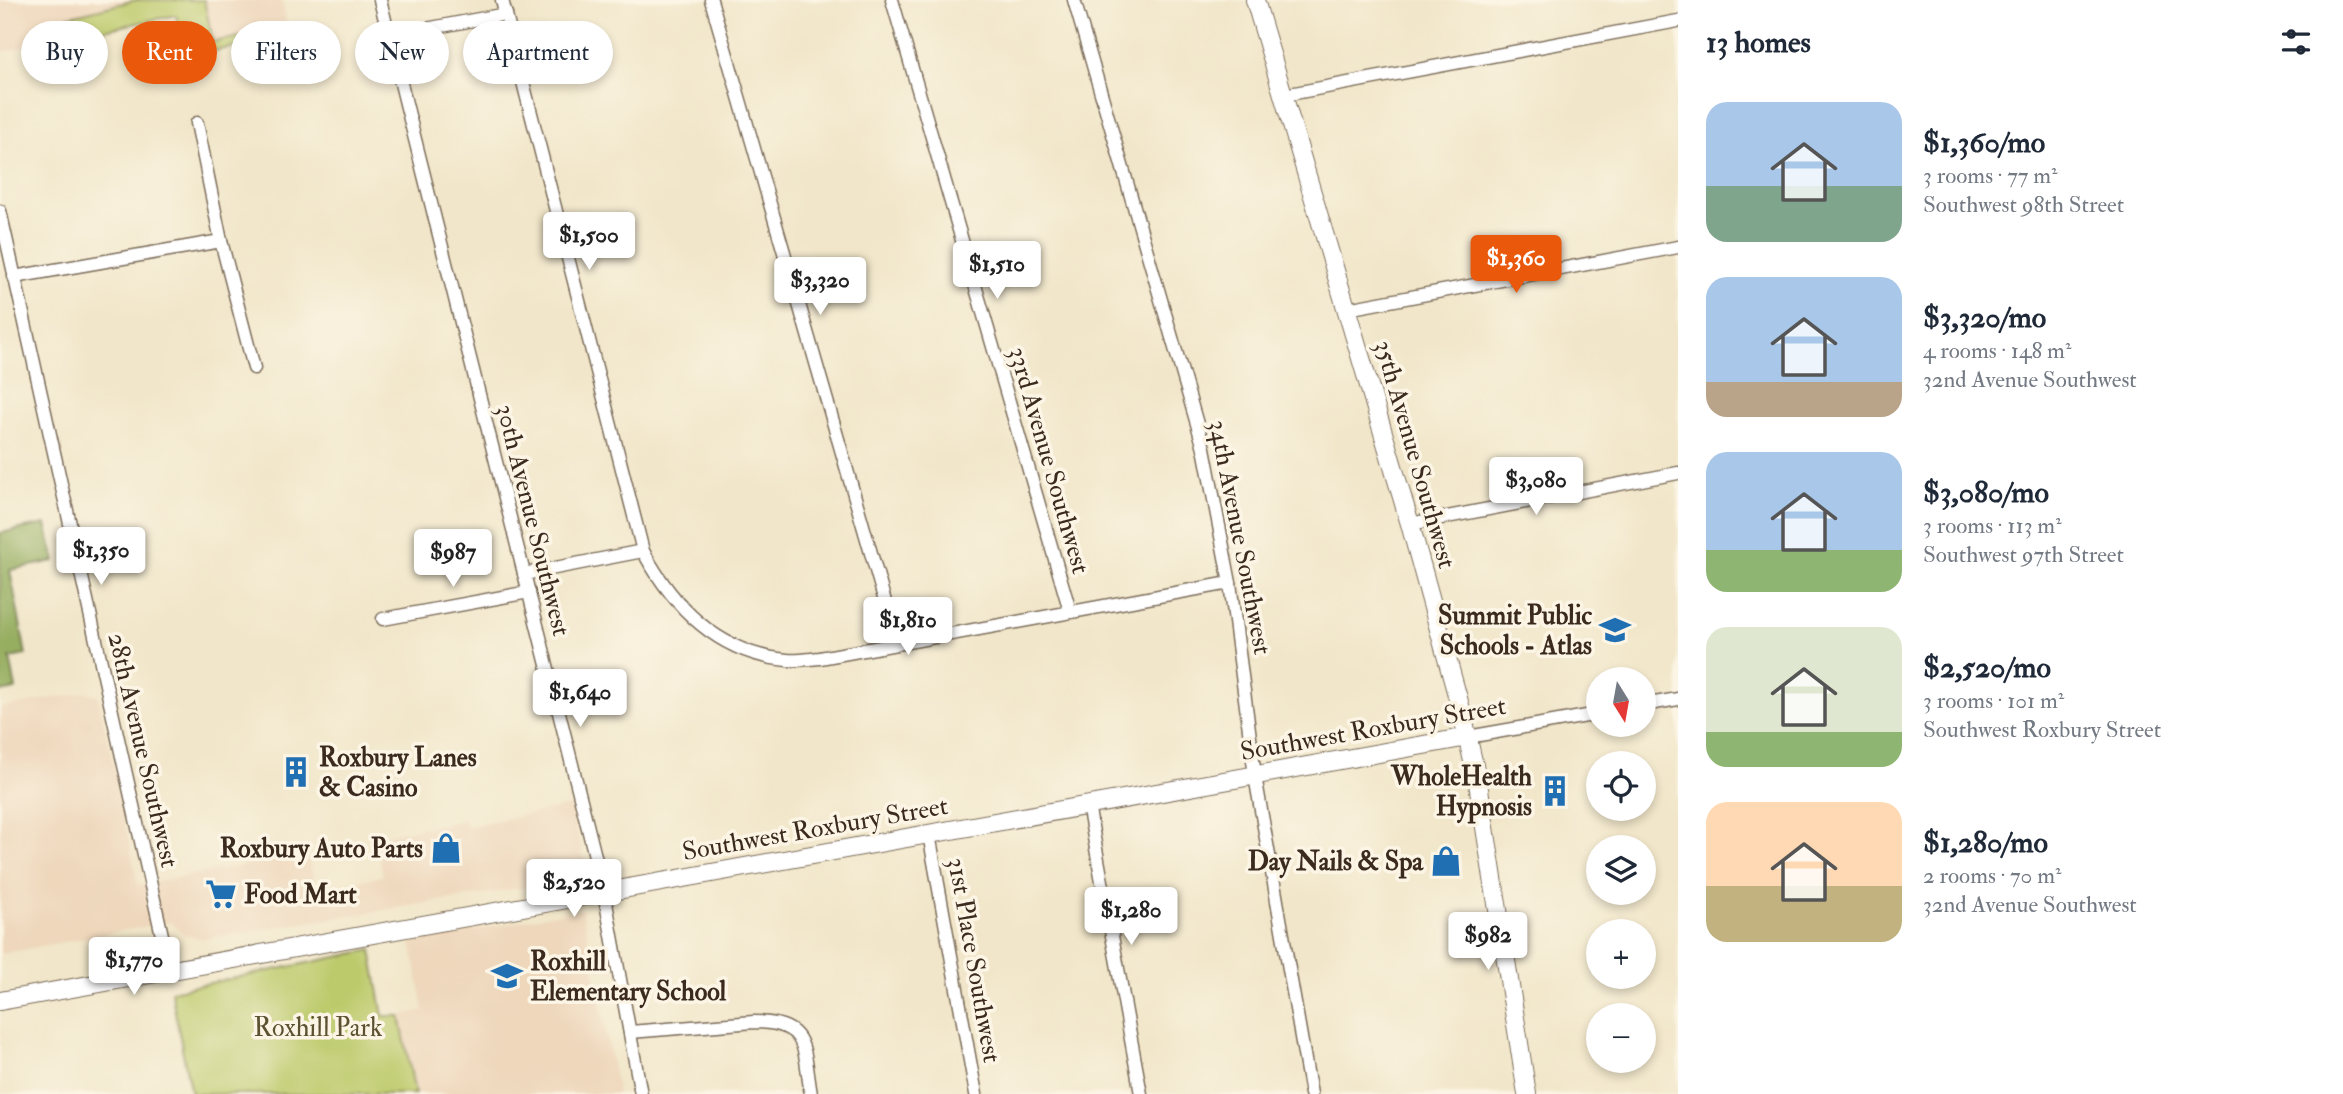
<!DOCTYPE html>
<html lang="en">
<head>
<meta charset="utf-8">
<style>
  :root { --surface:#fff; --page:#f2f2f3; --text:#1f2937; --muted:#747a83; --accent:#ea580c }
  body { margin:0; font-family:"IM FELL Double Pica",serif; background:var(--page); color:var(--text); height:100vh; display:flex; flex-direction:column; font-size:26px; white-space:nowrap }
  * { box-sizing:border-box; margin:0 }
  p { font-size:23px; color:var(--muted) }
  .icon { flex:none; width:38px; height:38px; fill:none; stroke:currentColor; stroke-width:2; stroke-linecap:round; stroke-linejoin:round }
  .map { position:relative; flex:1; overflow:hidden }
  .details { display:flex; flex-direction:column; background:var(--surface); width:665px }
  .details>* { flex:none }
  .hud { position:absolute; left:21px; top:21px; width:665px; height:63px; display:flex; gap:14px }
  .needle { width:46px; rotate:169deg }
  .tools { position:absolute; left:1586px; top:667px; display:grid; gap:14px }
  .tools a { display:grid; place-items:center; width:70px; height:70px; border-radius:50%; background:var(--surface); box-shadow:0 4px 10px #0003; font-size:35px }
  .price { position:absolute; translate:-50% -60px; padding:0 16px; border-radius:7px; background:#fff; color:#222; font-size:23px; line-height:46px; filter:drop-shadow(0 2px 4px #0008) }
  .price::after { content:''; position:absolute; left:50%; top:42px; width:21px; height:16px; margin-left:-10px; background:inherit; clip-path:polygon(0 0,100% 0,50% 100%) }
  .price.selected { background:var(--accent); color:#fff }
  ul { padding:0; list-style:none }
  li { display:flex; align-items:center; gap:21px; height:175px; padding:0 28px }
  li span { display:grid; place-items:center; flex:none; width:196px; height:140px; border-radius:21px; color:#555 }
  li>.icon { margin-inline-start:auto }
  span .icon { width:84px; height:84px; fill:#fffc; stroke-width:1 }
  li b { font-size:30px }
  h2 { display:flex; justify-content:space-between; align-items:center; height:84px; padding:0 28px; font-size:30px }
  .chip { padding:0 24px; border-radius:32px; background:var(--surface); box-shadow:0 4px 10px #0003; font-size:24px; line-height:63px }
  .chip.selected { background:var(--accent); color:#fff }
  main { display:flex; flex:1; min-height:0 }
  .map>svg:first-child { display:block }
</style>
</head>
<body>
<main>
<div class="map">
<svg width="1678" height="1094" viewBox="0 0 1678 1094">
  <rect width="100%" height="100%" fill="#fcf5e5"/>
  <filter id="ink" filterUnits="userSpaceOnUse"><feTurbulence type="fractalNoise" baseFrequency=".0143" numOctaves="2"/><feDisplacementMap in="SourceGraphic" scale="14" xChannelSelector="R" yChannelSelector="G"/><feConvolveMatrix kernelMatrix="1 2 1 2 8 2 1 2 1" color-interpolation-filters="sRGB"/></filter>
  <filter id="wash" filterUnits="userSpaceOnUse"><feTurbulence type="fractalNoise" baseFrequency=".00686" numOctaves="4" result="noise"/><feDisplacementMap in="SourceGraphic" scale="28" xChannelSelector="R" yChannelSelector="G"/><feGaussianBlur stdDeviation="1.57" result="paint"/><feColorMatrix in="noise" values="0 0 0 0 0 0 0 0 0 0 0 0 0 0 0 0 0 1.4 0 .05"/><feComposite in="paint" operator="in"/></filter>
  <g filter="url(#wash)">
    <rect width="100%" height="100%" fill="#f1e6c9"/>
    <g fill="#eed7bb">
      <polygon points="0,0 282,0 289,36 185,57 176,15 0,52"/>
      <polygon points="87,692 98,695 138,885 307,854 316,889 383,876 375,837 464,820 467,827 570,806 589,877 203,939 184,934 170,922 0,954 0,708"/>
      <polygon points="582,909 618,1094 415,1094 400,1016 424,1010 411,942"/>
    </g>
    <g fill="#bdca6c" stroke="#7c7a45" stroke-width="2">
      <polygon points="136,0 204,0 213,42 288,28 289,36 185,57 176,15 41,43 42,23"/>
      <polygon points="371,950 383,1016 400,1016 415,1094 191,1094 171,991"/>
    </g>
    <polygon fill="#96ae60" stroke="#686c3f" stroke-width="2" points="46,524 55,561 10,570 26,655 10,658 16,689 0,692 0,533"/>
  </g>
  <g filter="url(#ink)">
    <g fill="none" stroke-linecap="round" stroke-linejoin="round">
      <defs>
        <g id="street">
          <polyline points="380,0 604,892 641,1094"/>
          <path d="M 502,0 L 643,551 C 674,608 719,654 787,660 C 798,661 809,659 820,658 L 1230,583"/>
          <polyline points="711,0 897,643"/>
          <polyline points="892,0 1070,611"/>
          <polyline points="1074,0 1204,448 1230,583 1255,776 1311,1094"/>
          <polyline points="388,36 506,14"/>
          <polyline points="1284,95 1678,21"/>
          <polyline points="197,123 221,241 254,368"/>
          <polyline points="0,211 170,971"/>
          <polyline points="14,277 221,241"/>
          <polyline points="1347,309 1678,247"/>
          <polyline points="1410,524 1678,473"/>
          <polyline points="524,574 643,551"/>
          <polyline points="383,619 529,592"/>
          <polyline points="1643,705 1678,699"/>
          <polyline points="1468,737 1598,714"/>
          <polyline points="1088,805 1141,1094"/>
          <polyline points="929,834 976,1094"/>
          <path d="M 630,1032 L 754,1022 C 810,1022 803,1049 811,1094"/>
        </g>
        <g id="secondary">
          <polyline points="1255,0 1410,524 1462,713 1478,783 1527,1094"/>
          <polyline points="0,1001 1468,737"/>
        </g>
      </defs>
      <use href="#street" stroke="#7b6c5a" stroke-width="15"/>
      <use href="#secondary" stroke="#7b6c5a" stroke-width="20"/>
      <use href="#street" stroke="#fff" stroke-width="12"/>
      <use href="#secondary" stroke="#fff" stroke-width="18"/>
    </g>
  </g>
  <defs>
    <symbol id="school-bare" viewBox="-9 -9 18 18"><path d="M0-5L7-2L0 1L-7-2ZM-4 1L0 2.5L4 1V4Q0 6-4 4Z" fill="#1f6fb2" stroke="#fcf5e5" stroke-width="2.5" paint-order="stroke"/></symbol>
    <symbol id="building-bare" viewBox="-9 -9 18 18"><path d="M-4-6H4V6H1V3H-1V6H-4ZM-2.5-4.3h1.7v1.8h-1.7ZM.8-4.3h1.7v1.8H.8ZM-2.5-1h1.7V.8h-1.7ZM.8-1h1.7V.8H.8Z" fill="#1f6fb2" stroke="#fcf5e5" stroke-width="2.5" paint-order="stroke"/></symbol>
    <symbol id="shop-bare" viewBox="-9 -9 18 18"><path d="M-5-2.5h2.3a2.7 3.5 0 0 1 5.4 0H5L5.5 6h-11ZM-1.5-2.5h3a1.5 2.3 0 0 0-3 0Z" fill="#1f6fb2" stroke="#fcf5e5" stroke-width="2.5" paint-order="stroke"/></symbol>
    <symbol id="supermarket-bare" viewBox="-9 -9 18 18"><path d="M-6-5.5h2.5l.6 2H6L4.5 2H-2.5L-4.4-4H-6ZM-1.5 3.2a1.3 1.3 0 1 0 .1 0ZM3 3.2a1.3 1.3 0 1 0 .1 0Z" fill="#1f6fb2" stroke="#fcf5e5" stroke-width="2.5" paint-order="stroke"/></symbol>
  </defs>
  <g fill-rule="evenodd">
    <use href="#school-bare" x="1593" y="608" width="44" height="44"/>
    <use href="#building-bare" x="274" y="750" width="44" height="44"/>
    <use href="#building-bare" x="1533" y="769" width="44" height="44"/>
    <use href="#shop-bare" x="424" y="826" width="44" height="44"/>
    <use href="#shop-bare" x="1424" y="839" width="44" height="44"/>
    <use href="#supermarket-bare" x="199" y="872" width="44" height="44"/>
    <use href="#school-bare" x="485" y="954" width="44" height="44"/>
  </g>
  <g text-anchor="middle" stroke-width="7" stroke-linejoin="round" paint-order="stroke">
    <g font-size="26" fill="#3b2a1e" stroke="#fcf5e5">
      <text transform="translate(1416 454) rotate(74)" y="9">35th Avenue Southwest</text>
      <text transform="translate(1050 460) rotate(74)" y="9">33rd Avenue Southwest</text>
      <text transform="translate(534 520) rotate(76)" y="9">30th Avenue Southwest</text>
      <text transform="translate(1241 537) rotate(79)" y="9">34th Avenue Southwest</text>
      <text transform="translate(1373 728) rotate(-10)" y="9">Southwest Roxbury Street</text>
      <text transform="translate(144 750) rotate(77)" y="9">28th Avenue Southwest</text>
      <text transform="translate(815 828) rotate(-10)" y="9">Southwest Roxbury Street</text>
      <text transform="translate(975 960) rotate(80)" y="9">31st Place Southwest</text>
    </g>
    <g font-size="26" font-weight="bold" fill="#3b2a1e" stroke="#fcf5e5" text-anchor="end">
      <text x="1592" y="624">Summit Public<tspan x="1592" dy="30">Schools - Atlas</tspan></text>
      <text x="319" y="766" text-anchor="start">Roxbury Lanes<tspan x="319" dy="30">&amp; Casino</tspan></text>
      <text x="1532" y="785">WholeHealth<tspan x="1532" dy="30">Hypnosis</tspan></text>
      <text x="423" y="857">Roxbury Auto Parts</text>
      <text x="1423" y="870">Day Nails &amp; Spa</text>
      <text x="244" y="903" text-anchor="start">Food Mart</text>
      <text x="530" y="970" text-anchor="start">Roxhill<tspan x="530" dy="30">Elementary School</tspan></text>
    </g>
    <g font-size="26" fill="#5c5232" stroke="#fcf5e5">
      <text x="318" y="1036">Roxhill Park</text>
    </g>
  </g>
</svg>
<div class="tools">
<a><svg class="needle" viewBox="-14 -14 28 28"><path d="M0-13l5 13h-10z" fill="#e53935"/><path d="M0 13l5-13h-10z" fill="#747a83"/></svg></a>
<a><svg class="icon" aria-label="locate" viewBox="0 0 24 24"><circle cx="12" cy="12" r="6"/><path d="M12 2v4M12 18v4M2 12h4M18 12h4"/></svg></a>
<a><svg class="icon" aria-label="layers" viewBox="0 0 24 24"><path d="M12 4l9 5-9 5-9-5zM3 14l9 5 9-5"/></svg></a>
<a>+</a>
<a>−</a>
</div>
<b class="price" style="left:589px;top:272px">$1,500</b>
<b class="price selected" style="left:1516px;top:295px">$1,360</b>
<b class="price" style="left:997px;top:301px">$1,510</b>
<b class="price" style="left:820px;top:317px">$3,320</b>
<b class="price" style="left:1536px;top:517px">$3,080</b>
<b class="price" style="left:101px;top:587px">$1,350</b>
<b class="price" style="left:453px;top:589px">$987</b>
<b class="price" style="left:908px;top:657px">$1,810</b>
<b class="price" style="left:580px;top:729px">$1,640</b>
<b class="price" style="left:574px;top:919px">$2,520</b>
<b class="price" style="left:1131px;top:947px">$1,280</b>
<b class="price" style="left:1488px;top:972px">$982</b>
<b class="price" style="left:134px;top:997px">$1,770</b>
<div class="hud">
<a class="chip">Buy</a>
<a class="chip selected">Rent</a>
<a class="chip">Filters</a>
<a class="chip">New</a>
<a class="chip">Apartment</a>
</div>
</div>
<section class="details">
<h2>13 homes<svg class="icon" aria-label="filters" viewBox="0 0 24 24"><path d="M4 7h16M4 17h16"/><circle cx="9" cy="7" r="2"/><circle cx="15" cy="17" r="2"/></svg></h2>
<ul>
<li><span style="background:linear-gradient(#a9c7e8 60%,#7fa58c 0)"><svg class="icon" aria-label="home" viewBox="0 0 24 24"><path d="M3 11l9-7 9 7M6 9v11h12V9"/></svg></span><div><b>$1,360/mo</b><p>3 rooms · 77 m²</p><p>Southwest 98th Street</p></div></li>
<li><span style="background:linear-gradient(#a9c7e8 75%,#b9a48a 0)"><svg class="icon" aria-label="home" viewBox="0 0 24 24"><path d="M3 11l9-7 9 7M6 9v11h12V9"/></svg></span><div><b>$3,320/mo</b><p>4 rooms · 148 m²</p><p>32nd Avenue Southwest</p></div></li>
<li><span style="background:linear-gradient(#a9c7e8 70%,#8fb573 0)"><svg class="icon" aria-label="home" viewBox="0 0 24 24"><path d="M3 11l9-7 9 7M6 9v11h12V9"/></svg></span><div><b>$3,080/mo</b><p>3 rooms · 113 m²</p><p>Southwest 97th Street</p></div></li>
<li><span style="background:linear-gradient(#dfe7d0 75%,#8fb573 0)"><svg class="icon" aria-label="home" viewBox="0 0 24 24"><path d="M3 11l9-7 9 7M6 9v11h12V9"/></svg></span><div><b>$2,520/mo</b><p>3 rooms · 101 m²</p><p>Southwest Roxbury Street</p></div></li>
<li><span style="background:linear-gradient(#ffd9b3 60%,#c2b280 0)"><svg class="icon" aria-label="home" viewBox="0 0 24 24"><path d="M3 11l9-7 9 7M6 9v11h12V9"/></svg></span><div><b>$1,280/mo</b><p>2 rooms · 70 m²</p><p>32nd Avenue Southwest</p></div></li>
</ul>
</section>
</main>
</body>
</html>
